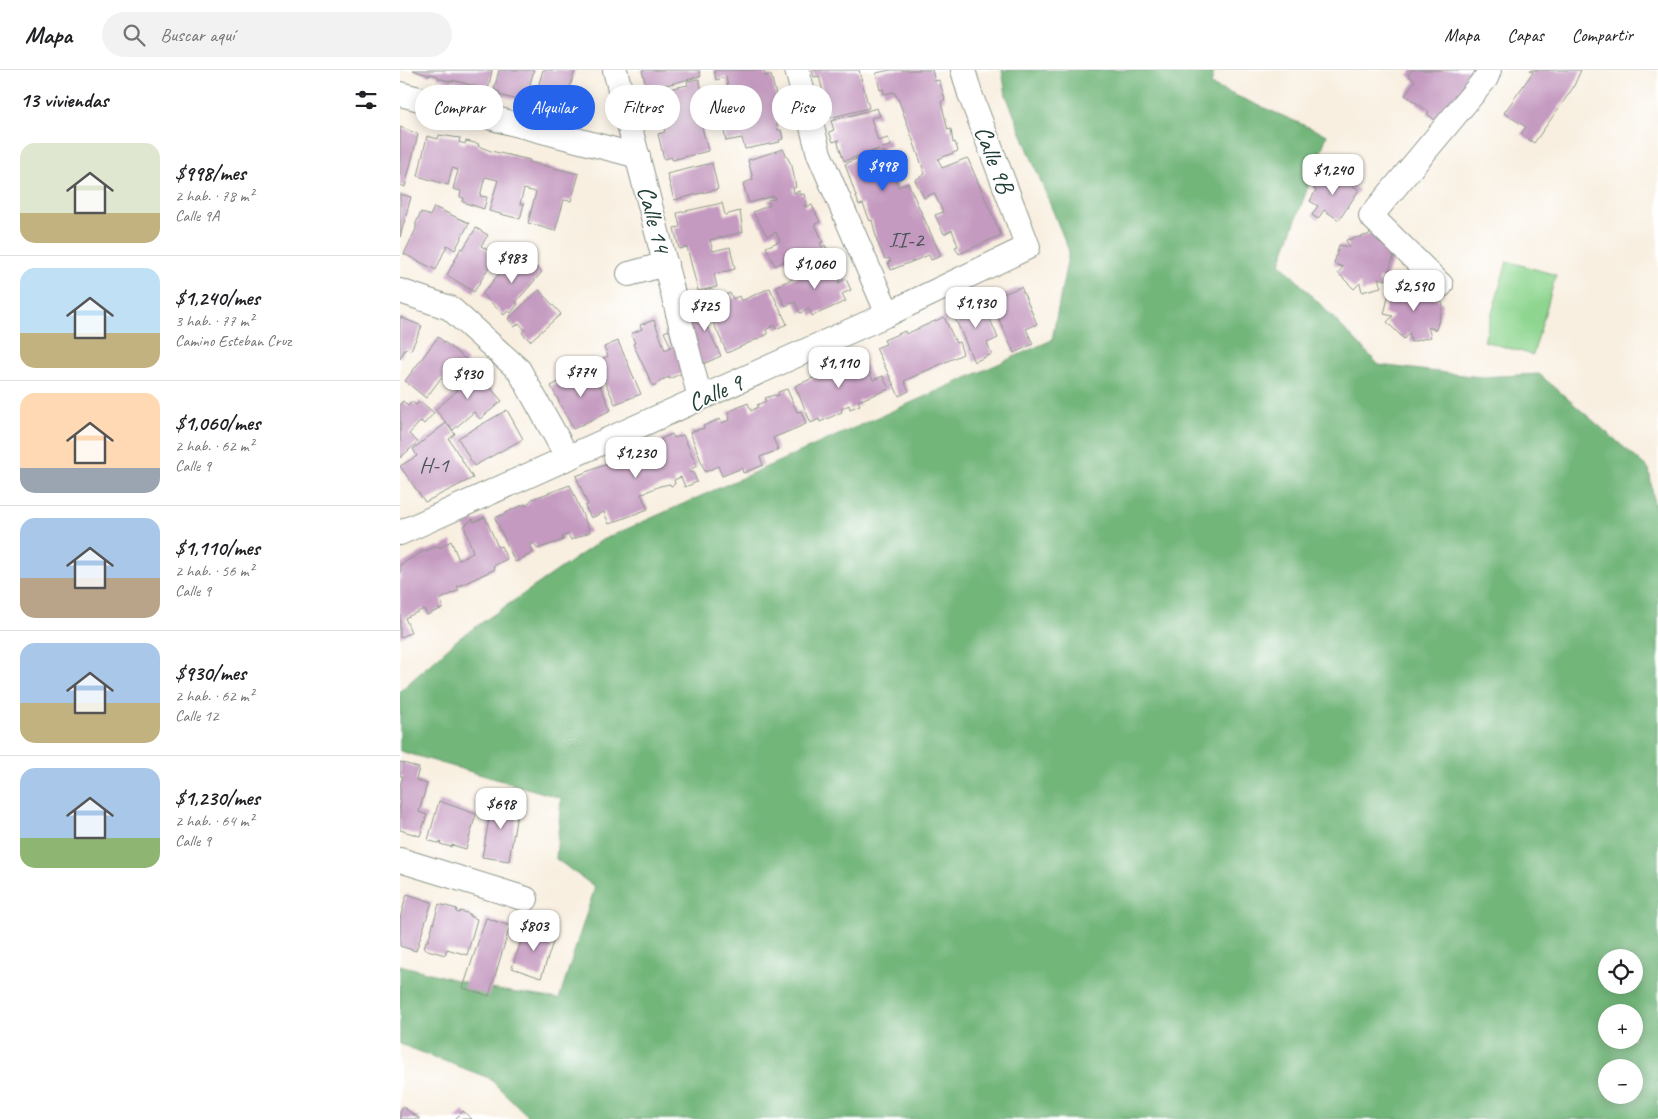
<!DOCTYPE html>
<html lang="es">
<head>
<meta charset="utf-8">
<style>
  :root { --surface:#fff; --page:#f2f2f2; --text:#202124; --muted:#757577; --line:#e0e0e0; --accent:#2563eb }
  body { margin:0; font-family:Caveat,sans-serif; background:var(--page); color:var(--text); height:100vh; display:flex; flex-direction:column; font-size:19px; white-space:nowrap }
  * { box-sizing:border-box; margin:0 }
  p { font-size:16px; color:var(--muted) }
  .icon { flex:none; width:28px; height:28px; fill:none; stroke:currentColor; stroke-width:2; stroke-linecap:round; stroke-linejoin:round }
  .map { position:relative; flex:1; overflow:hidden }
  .sheet { display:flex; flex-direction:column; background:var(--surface); width:400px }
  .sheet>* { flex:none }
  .guide { position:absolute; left:15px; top:15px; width:475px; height:45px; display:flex; gap:10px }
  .controls { position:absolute; left:1198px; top:879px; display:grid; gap:10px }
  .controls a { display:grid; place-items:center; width:45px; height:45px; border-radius:50%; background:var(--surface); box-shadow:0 2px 12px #0003; font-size:25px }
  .price { position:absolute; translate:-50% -42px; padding:0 11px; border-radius:10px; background:#fff; color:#222; font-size:16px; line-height:32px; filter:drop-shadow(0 1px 2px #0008) }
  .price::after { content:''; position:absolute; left:50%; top:30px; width:15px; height:11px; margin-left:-8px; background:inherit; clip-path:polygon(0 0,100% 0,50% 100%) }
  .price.selected { background:var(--accent); color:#fff }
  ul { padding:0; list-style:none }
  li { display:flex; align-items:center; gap:15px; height:125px; padding:0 20px }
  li+li { border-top:1px solid var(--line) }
  li span { display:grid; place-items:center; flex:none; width:140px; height:100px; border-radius:15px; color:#555 }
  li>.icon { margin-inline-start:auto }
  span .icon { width:60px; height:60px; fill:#fffc; stroke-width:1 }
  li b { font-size:21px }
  h2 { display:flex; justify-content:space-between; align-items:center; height:60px; padding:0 20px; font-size:21px }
  .tag { padding:0 18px; border-radius:22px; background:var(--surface); box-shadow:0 2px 12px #0003; font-size:18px; line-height:45px }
  .tag.selected { background:var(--accent); color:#fff }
  header { display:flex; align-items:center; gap:30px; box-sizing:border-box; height:70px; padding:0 25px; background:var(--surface); border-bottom:1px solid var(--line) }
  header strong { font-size:24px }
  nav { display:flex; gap:28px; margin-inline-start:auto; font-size:18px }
  .search { width:350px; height:45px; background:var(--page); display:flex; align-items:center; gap:12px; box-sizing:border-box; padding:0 18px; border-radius:28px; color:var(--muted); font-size:19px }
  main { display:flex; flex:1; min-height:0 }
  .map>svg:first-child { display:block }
</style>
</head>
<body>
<header>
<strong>Mapa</strong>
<div class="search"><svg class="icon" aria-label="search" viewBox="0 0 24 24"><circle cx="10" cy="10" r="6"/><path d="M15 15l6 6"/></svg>Buscar aquí</div>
<nav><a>Mapa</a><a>Capas</a><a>Compartir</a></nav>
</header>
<main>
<section class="sheet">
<h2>13 viviendas<svg class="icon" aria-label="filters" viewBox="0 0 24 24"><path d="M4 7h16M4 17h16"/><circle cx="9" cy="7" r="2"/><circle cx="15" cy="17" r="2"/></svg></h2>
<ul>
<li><span style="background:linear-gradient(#dfe7d0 70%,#c2b280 0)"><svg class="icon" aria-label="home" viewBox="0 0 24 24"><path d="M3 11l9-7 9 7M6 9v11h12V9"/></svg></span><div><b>$998/mes</b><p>2 hab. · 78 m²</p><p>Calle 9A</p></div></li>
<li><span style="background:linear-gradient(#bfe0f5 65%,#c2b280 0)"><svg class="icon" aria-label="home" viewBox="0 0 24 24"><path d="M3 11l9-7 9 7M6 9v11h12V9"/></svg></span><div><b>$1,240/mes</b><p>3 hab. · 77 m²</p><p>Camino Esteban Cruz</p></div></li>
<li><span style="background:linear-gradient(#ffd9b3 75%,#9aa5b1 0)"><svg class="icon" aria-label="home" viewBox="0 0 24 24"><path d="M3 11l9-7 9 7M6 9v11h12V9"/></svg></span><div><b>$1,060/mes</b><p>2 hab. · 62 m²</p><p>Calle 9</p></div></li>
<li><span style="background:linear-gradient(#a9c7e8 60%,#b9a48a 0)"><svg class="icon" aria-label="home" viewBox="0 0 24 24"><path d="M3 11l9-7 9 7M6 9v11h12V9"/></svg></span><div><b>$1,110/mes</b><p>2 hab. · 56 m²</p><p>Calle 9</p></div></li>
<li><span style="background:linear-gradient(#a9c7e8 60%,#c2b280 0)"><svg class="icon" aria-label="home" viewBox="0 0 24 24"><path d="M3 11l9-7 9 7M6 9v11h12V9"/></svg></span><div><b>$930/mes</b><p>2 hab. · 62 m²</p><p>Calle 12</p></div></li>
<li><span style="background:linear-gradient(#a9c7e8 70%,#8fb573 0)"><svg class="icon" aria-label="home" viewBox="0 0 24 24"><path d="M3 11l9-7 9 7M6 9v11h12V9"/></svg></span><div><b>$1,230/mes</b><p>2 hab. · 64 m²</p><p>Calle 9</p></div></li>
</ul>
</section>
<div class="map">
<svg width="1258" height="1049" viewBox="0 0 1258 1049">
  <rect width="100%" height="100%" fill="#fff"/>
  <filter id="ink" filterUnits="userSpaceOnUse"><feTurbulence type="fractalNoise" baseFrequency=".02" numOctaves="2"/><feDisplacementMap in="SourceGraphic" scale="10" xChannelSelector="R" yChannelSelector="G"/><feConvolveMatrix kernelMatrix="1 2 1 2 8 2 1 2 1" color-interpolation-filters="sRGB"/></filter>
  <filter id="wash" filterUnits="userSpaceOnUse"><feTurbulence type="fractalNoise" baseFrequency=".0096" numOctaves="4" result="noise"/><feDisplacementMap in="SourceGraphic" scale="20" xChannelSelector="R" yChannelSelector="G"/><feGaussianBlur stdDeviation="1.12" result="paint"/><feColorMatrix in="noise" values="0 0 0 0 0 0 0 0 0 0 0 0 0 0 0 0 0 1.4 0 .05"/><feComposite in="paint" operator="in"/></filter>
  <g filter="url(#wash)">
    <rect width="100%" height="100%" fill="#f8efe0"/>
    <polygon fill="#8ed58f" stroke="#568962" points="1107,191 1156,205 1133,285 1084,271"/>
    <path fill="#72b67a" stroke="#487a57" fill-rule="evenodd" d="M 602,0 L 814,0 L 811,15 L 927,65 L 880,193 L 979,295 L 1080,307 L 1139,304 L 1249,399 L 1258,459 L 1258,1049 L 131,1049 L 89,1008 L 0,974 L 0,895 L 90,919 L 159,929 L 195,817 L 156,789 L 161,728 L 0,681 L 0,621 L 58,569 L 202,470 L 652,270 L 669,181 L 606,25 ZM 1206,888 L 1234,888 L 1234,915 L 1206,915 ZM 1206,942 L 1234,942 L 1234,970 L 1206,970 ZM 1206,998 L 1234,998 L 1234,1025 L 1206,1025 Z"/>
    <g id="blocks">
      <g fill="#c49ac0">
        <polygon points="13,0 92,0 88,20 53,10 53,12 38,8 38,6 30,4 30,6"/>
        <polygon points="99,0 134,0 125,32 99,25 100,22 94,20"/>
        <polygon points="143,0 175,0 164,38 134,31"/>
        <polygon points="242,0 299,0 301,6 247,20"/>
        <polygon points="314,0 364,0 365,6 371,5 379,37 374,38 377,55 378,60 381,60 383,69 379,70 380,72 345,79 342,68 326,71 318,30 330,27 326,7 316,10"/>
        <polygon points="412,0 459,0 469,38 430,48 427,29 424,26 419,6 414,7"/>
        <polygon points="491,0 532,0 535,11 539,10 545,29 541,32 548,60 551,59 553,73 555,72 558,81 538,89 542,98 567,88 568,89 601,165 559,184 555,177 558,176 552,160 544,164 535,145 543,142 534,123 524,128 515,110 525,104 499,31 494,22 484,24 483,19 480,20 476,3"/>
        <polygon points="1012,0 1073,0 1078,4 1040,54 1027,44 1029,42 1005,25 1015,11 1008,5"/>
        <polygon points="1130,0 1181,0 1173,18 1134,73 1121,64 1126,57 1104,43 1133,2"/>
        <polygon points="299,9 308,43 299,45 308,81 272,90 272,87 264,89 258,64 265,62 263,54 256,56 248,23 288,15 287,11"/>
        <polygon points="477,38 480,46 471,48 478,71 488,68 491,76 482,78 498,117 508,113 541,186 531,190 529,185 491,200 488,192 491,191 489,188 485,189 477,171 472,150 470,151 463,134 459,135 445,94 479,79 444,91 438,73 439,70 433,72 429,62 434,60 431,51"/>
        <polygon points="0,57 18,64 5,117 0,115"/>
        <polygon points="39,65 60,68 59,72 65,74 66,71 79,74 78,76 91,81 130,90 129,92 179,104 171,131 164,130 155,161 128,153 136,122 124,119 120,134 124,134 120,149 89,141 98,110 85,107 80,126 87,127 84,139 63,132 64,128 60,127 61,121 53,119 58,100 52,98 48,115 18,106 27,66 38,69"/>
        <polygon points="383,79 392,96 396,117 393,118 394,123 400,121 401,125 404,124 407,134 404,135 405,137 412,135 420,152 415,154 423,172 420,173 422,177 425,175 429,184 392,201 387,190 375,196 366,177 380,171 376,162 367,166 353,142 370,135 368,130 375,129 374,126 349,133 343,114 353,109 348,90"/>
        <polygon points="312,93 318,119 274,130 267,104"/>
        <polygon points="924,102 938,112 941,108 959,120 939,150 924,140 918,149 912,145 918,136 910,131 916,120 913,118"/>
        <polygon points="0,124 11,127 0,167"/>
        <polygon points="322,133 325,145 340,141 343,162 310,170 313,181 330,177 335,199 314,204 317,217 298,221 287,177 279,179 274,158 280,157 277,143"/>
        <polygon points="34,137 69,153 55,180 47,175 36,200 4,184 16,159 16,153 21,142 30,146"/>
        <polygon points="76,158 88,165 81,176 96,185 74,222 47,205 61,178 63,179"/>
        <polygon points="971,162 994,185 986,210 978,208 981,217 962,222 960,213 954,219 938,203 943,197 934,194 939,175 949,177 946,170 968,165"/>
        <polygon points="117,182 142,202 116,232 118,234 111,243 108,241 104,245 82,224"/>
        <polygon points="432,192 440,209 438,213 446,209 451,220 442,224 446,231 412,246 409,239 400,243 395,232 385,236 376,216"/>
        <polygon points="1022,212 1043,234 1036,260 1028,257 1031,267 1011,272 1009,263 1004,269 987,252 993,246 984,244 989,224 998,227 996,220"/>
        <polygon points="621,217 637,254 626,259 633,274 614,283 590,229"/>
        <polygon points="370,218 387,254 376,259 374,255 366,260 368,264 327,283 308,241 301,244 321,286 269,309 269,307 259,311 260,312 253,316 233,274 235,273 231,264 242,259 240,255 254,250 265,280 271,277 264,262 272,259 265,244 315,222 318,228 330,223 333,229 339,226 341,231"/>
        <polygon points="139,220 161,244 130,271 122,263 125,260 119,253 115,257 108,249"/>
        <polygon points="582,230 598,268 587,273 592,284 574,292 552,241 569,234 573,238 572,235"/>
        <polygon points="0,247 22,256 11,280 5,279 0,289"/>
        <polygon points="544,247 556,273 559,272 563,284 504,311 509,321 499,326 476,278 486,274 484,270 505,261 506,264"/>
        <polygon points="38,267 68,291 49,315 41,308 26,328 5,311"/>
        <polygon points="218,271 241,324 215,334 196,292 208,286 204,277"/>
        <polygon points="460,283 473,310 483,306 489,319 458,331 460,335 450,339 449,335 441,339 442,342 420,352 419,349 411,353 395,316 424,303 426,307 434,303 431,296 450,287 452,290 452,287"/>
        <polygon points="191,296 211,340 173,359 151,316"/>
        <polygon points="72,297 102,331 80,349 74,342 53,360 35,340 57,321 52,314"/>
        <polygon points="387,319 397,342 401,341 406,354 373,368 378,380 360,387 363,395 343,403 342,398 322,406 318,396 305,402 290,362 304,358 303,356 320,349 321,353 330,350 328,342 348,333 351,341 358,337 357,335 366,331 365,328 374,325 376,326 379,325 378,322"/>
        <polygon points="3,331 8,336 12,332 16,335 20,331 34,343 24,354 21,351 9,364 18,372 0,388 0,334"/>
        <polygon points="107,340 123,369 74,396 58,368"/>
        <polygon points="46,353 55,364 49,369 73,408 25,432 0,396 17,386 13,379"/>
        <polygon points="272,364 274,368 283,365 297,396 289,400 290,403 293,402 297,412 285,417 281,407 274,410 275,414 271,416 270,414 260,416 241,424 248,439 209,454 204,442 191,448 185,436 188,435 176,406 207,394 224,389 225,391 236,383 239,390 247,386 246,383 253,379 252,377 261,373 263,374 261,369"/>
        <polygon points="170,415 190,462 171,470 168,464 162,467 163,470 137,479 134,473 130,475 133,483 115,492 95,448 125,434 126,436 132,429"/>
        <polygon points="85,447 98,477 101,476 107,489 93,496 95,499 57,517 59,520 41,529 43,538 27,545 24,539 5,548 11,562 0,568 0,495 22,482 39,476 39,478 51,471 59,490 68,486 73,482 64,456 73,449 74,452"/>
        <polygon points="0,692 19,698 16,710 27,714 19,742 27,745 20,766 0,760 0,716 3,706 0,706"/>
        <polygon points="93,728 119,732 109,791 82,787"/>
        <polygon points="39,731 76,744 66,779 52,775 51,777 40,774 41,772 37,773 28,770"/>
        <polygon points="7,824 32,832 16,881 0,876 0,848"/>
        <polygon points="39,834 57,839 56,842 59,843 60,841 70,844 69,846 77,849 67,885 47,879 45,885 24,879 26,871 28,871"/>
        <polygon points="86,848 110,856 89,926 63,918"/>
        <polygon points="126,856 155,866 141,908 112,898"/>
        <polygon points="3,1037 20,1049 0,1049 0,1042"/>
        <polygon points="63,1041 72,1049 55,1049"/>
      </g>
    </g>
  </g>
  <g filter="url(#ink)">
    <use href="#blocks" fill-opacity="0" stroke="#8c968a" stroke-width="1"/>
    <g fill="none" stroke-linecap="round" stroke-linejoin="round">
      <defs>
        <g id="minor">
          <polyline points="215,0 300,328"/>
          <polyline points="397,0 419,84 488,244"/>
          <polyline points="0,24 238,86"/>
          <polyline points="229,204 266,194"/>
          <polyline points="1041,215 971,146 1086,8 1089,0"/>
          <polyline points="0,221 50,238 119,300 168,388"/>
          <polyline points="0,463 488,244 628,177 570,24 563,0"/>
          <polyline points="0,790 126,829"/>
        </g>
      </defs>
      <use href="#minor" stroke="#8c968a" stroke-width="26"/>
      <use href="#minor" stroke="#fff" stroke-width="24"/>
    </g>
  </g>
  <g text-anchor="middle" stroke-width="4" stroke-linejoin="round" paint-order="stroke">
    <g font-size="22" fill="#485457">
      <text x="506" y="177">II-2</text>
      <text x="34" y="402">H-1</text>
    </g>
    <g font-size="25" fill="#1f3d34" stroke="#fff">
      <text transform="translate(595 89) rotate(69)" y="9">Calle 9B</text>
      <text transform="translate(255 149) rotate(75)" y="9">Calle 14</text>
      <text transform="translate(315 322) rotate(-24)" y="9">Calle 9</text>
    </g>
  </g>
</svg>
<div class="controls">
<a><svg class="icon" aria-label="locate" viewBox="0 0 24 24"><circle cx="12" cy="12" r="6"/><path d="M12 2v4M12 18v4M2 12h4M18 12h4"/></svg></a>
<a>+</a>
<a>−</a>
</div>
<b class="price selected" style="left:483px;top:122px">$998</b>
<b class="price" style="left:933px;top:126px">$1,240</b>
<b class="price" style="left:112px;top:214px">$983</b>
<b class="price" style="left:415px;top:220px">$1,060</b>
<b class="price" style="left:1014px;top:242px">$2,590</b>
<b class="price" style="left:576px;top:259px">$1,930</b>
<b class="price" style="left:305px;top:262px">$725</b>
<b class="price" style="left:439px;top:319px">$1,110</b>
<b class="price" style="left:181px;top:328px">$774</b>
<b class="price" style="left:68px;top:330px">$930</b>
<b class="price" style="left:236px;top:409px">$1,230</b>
<b class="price" style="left:101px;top:760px">$698</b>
<b class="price" style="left:134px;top:882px">$803</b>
<div class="guide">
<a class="tag">Comprar</a>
<a class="tag selected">Alquilar</a>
<a class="tag">Filtros</a>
<a class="tag">Nuevo</a>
<a class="tag">Piso</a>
</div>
</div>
</main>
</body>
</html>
